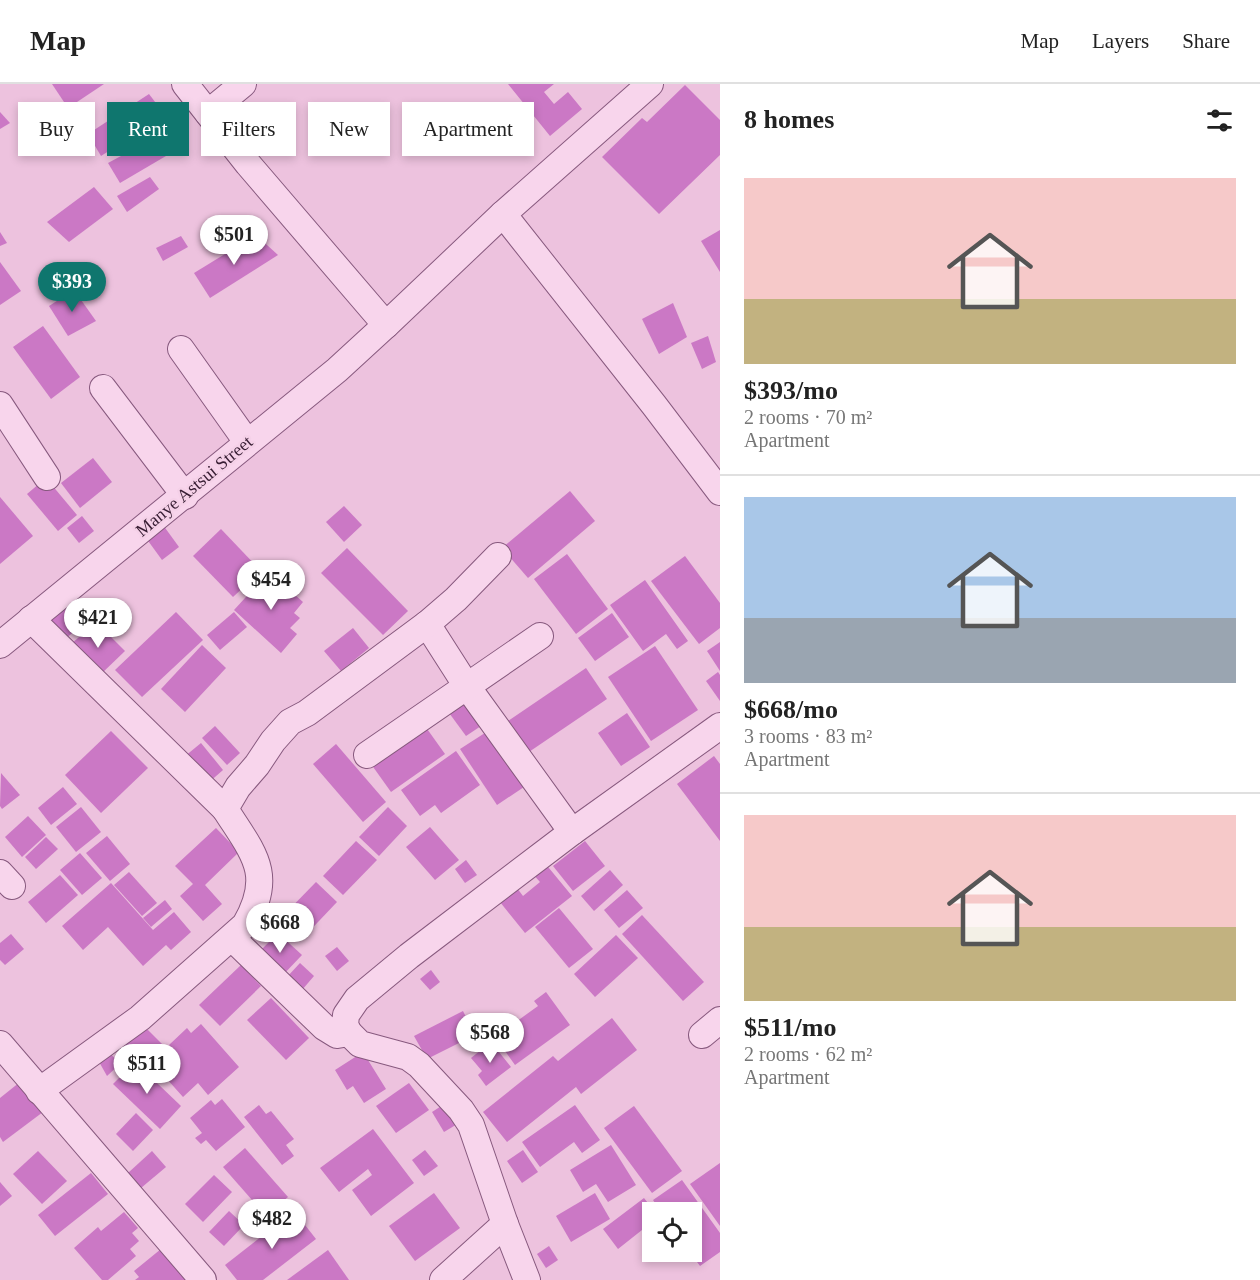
<!DOCTYPE html>
<html lang="en">
<head>
<meta charset="utf-8">
<style>
  :root { --surface:#fff; --page:#f6f6f6; --text:#222; --muted:#767676; --line:#e0e0e0; --accent:#0f766e }
  body { margin:0; font-family:"Times New Roman",serif; background:var(--page); color:var(--text); height:100vh; display:flex; flex-direction:column; font-size:22px; white-space:nowrap }
  * { box-sizing:border-box; margin:0 }
  p { font-size:20px; color:var(--muted) }
  .icon { flex:none; width:33px; height:33px; fill:none; stroke:currentColor; stroke-width:2; stroke-linecap:round; stroke-linejoin:round }
  .map { position:relative; flex:1; overflow:hidden }
  .drawer { display:flex; flex-direction:column; background:var(--surface); width:540px }
  .drawer>* { flex:none }
  .guide { position:absolute; left:18px; top:18px; width:570px; height:54px; display:flex; gap:12px }
  .controls { position:absolute; left:642px; top:1118px; display:grid; gap:12px }
  .controls a { display:grid; place-items:center; width:60px; height:60px; border-radius:0px; background:var(--surface); box-shadow:0 3px 9px #0003; font-size:30px }
  .price { position:absolute; translate:-50% -51px; padding:0 14px; border-radius:21px; background:#fff; color:#222; font-size:20px; line-height:39px; filter:drop-shadow(0 2px 3px #0008) }
  .price::after { content:''; position:absolute; left:50%; top:36px; width:18px; height:14px; margin-left:-9px; background:inherit; clip-path:polygon(0 0,100% 0,50% 100%) }
  .price.active { background:var(--accent); color:#fff }
  ul { padding:0; list-style:none }
  li { display:grid; align-content:center; gap:12px; height:318px; padding:0 24px }
  li+li { border-top:2px solid var(--line) }
  li span { display:grid; place-items:center; height:186px; border-radius:0px; color:#555 }
  li>.icon { margin-inline-start:auto }
  span .icon { width:108px; height:108px; fill:#fffc; stroke-width:1 }
  li b { font-size:26px }
  h2 { display:flex; justify-content:space-between; align-items:center; height:72px; padding:0 24px; font-size:26px }
  .tag { padding:0 21px; border-radius:0px; background:var(--surface); box-shadow:0 3px 9px #0003; font-size:21px; line-height:54px }
  .tag.active { background:var(--accent); color:#fff }
  header { display:flex; align-items:center; gap:36px; box-sizing:border-box; height:84px; padding:0 30px; background:var(--surface); border-bottom:2px solid var(--line) }
  header strong { font-size:28px }
  nav { display:flex; gap:33px; margin-inline-start:auto; font-size:21px }
  main { display:flex; flex:1; min-height:0 }
  .map>svg:first-child { display:block }
</style>
</head>
<body>
<header>
<strong>Map</strong>
<nav><a>Map</a><a>Layers</a><a>Share</a></nav>
</header>
<main>
<div class="map">
<svg width="720" height="1196" viewBox="0 0 720 1196">
  <rect width="100%" height="100%" fill="#edc2de"/>
  <g fill="#cb78c5">
    <polygon points="52,0 104,0 68,24"/>
    <polygon points="508,0 554,0 544,8 554,20 568,8 582,25 550,52"/>
    <polygon points="685,1 720,36 720,71 659,130 602,73 642,34 647,38"/>
    <polygon points="149,10 165,31 101,72 88,50"/>
    <polygon points="0,28 10,39 0,45"/>
    <polygon points="171,45 183,62 120,99 108,79"/>
    <polygon points="150,93 159,105 127,128 117,112"/>
    <polygon points="94,103 113,125 69,158 47,138"/>
    <polygon points="720,146 720,188 701,157"/>
    <polygon points="0,148 7,159 0,162"/>
    <polygon points="256,151 278,171 210,214 194,189"/>
    <polygon points="181,152 188,163 163,177 156,164"/>
    <polygon points="0,178 21,207 0,221"/>
    <polygon points="74,206 96,237 68,252 49,222"/>
    <polygon points="673,219 687,253 659,270 642,235"/>
    <polygon points="43,242 80,293 51,315 13,263"/>
    <polygon points="708,252 716,278 702,285 691,259"/>
    <polygon points="93,374 112,398 80,424 61,399"/>
    <polygon points="46,394 77,431 58,447 27,410"/>
    <polygon points="570,407 595,437 528,494 502,464"/>
    <polygon points="0,413 33,452 0,480"/>
    <polygon points="344,422 362,441 344,458 326,438"/>
    <polygon points="82,432 94,447 79,459 67,444"/>
    <polygon points="163,441 179,463 162,476 146,454"/>
    <polygon points="221,445 261,487 233,513 193,472"/>
    <polygon points="347,464 408,527 383,551 321,489"/>
    <polygon points="567,470 608,525 576,550 534,495"/>
    <polygon points="685,472 720,519 720,544 699,560 651,497"/>
    <polygon points="269,488 303,518 294,529 300,534 290,544 297,550 281,569 234,526"/>
    <polygon points="645,496 688,557 677,565 666,550 643,567 610,521"/>
    <polygon points="72,507 93,531 63,557 42,534"/>
    <polygon points="176,528 203,556 142,613 115,586"/>
    <polygon points="234,528 247,543 220,566 207,551"/>
    <polygon points="612,529 629,553 595,577 578,554"/>
    <polygon points="96,538 125,567 99,592 70,561"/>
    <polygon points="353,544 369,564 341,587 324,567"/>
    <polygon points="720,558 720,587 707,567"/>
    <polygon points="202,561 226,584 185,628 161,605"/>
    <polygon points="655,562 698,626 651,657 608,593"/>
    <polygon points="586,584 607,615 523,672 502,641"/>
    <polygon points="718,588 720,591 720,617 706,597"/>
    <polygon points="458,611 481,642 466,652 444,622"/>
    <polygon points="627,629 650,663 621,682 598,649"/>
    <polygon points="215,642 240,669 227,681 202,654"/>
    <polygon points="425,642 445,670 391,708 371,680"/>
    <polygon points="111,647 148,684 101,729 65,691"/>
    <polygon points="488,647 524,703 497,721 460,665"/>
    <polygon points="201,659 223,686 207,700 184,673"/>
    <polygon points="336,660 386,718 363,738 313,680"/>
    <polygon points="456,667 480,701 441,729 435,721 420,732 401,706"/>
    <polygon points="714,672 720,680 720,757 677,700"/>
    <polygon points="1,689 20,711 2,725 0,722"/>
    <polygon points="63,703 77,720 51,741 38,724"/>
    <polygon points="81,723 101,748 76,768 56,743"/>
    <polygon points="388,723 407,742 379,772 359,753"/>
    <polygon points="28,732 46,751 22,773 5,753"/>
    <polygon points="430,743 459,776 435,796 406,763"/>
    <polygon points="216,744 239,768 205,801 222,820 203,837 180,812 193,800 175,782"/>
    <polygon points="107,752 130,780 110,797 86,769"/>
    <polygon points="46,753 58,765 36,785 25,773"/>
    <polygon points="356,757 377,776 343,811 323,792"/>
    <polygon points="585,757 605,782 573,807 553,782"/>
    <polygon points="80,769 102,794 82,811 60,786"/>
    <polygon points="466,776 477,791 465,799 455,785"/>
    <polygon points="544,778 572,812 525,849 500,818 517,804 523,812 540,798 531,788"/>
    <polygon points="610,786 623,801 594,827 581,812"/>
    <polygon points="129,788 157,819 142,832 114,801"/>
    <polygon points="60,791 78,811 46,839 28,818"/>
    <polygon points="316,798 337,818 300,857 278,837"/>
    <polygon points="111,799 153,846 174,828 191,848 171,866 166,861 143,882 108,843 83,866 62,842"/>
    <polygon points="627,806 643,824 619,844 604,826"/>
    <polygon points="165,816 172,825 151,843 143,834"/>
    <polygon points="559,824 593,865 569,884 535,843"/>
    <polygon points="642,831 704,898 683,917 622,850"/>
    <polygon points="278,849 302,871 282,892 258,869"/>
    <polygon points="11,850 24,865 5,881 0,876 0,859"/>
    <polygon points="616,851 638,874 595,913 574,890"/>
    <polygon points="337,863 349,877 337,887 325,872"/>
    <polygon points="300,879 314,892 302,906 287,893"/>
    <polygon points="241,881 261,902 220,942 199,921"/>
    <polygon points="431,886 440,898 430,906 420,895"/>
    <polygon points="546,908 570,941 515,981 495,953 538,922 534,917"/>
    <polygon points="271,914 309,954 286,976 247,936"/>
    <polygon points="463,927 475,951 427,975 414,952"/>
    <polygon points="612,934 637,966 581,1010 576,1003 507,1058 483,1028 553,972 558,977"/>
    <polygon points="141,939 171,969 156,984 151,978 145,984 120,959"/>
    <polygon points="201,940 239,983 208,1011 198,999 183,1013 158,985 177,969 169,961 187,944 191,949"/>
    <polygon points="491,958 511,983 486,1002 478,991 482,987 471,974"/>
    <polygon points="108,967 120,980 107,992 98,976"/>
    <polygon points="363,968 386,1005 364,1019 353,1002 347,1006 335,986"/>
    <polygon points="135,978 181,1022 160,1045 113,1000"/>
    <polygon points="20,998 43,1028 3,1058 0,1053 0,1014"/>
    <polygon points="409,999 429,1026 396,1049 376,1022"/>
    <polygon points="222,1015 245,1043 216,1067 206,1056 201,1060 195,1054 202,1049 190,1034 211,1016 215,1021"/>
    <polygon points="446,1019 459,1039 444,1048 432,1028"/>
    <polygon points="259,1021 266,1030 271,1027 294,1055 286,1061 294,1072 282,1081 244,1033"/>
    <polygon points="575,1021 600,1056 582,1069 574,1058 540,1083 522,1058"/>
    <polygon points="634,1022 682,1087 652,1109 604,1044"/>
    <polygon points="136,1029 153,1046 133,1067 116,1050"/>
    <polygon points="373,1045 414,1099 371,1132 352,1106 372,1091 368,1085 339,1108 320,1084"/>
    <polygon points="611,1061 636,1101 608,1118 596,1100 583,1108 570,1086"/>
    <polygon points="245,1064 288,1113 266,1132 223,1083"/>
    <polygon points="425,1066 438,1082 424,1092 412,1076"/>
    <polygon points="523,1066 538,1088 522,1099 507,1077"/>
    <polygon points="38,1067 67,1097 42,1120 13,1090"/>
    <polygon points="152,1067 166,1083 141,1104 128,1089"/>
    <polygon points="720,1079 720,1142 690,1100"/>
    <polygon points="91,1089 108,1110 55,1152 38,1131"/>
    <polygon points="214,1091 232,1108 203,1138 185,1120"/>
    <polygon points="682,1096 720,1149 720,1168 700,1182 689,1167 692,1167 692,1128 661,1128 653,1116"/>
    <polygon points="0,1098 12,1112 0,1122"/>
    <polygon points="434,1109 460,1144 415,1177 389,1142"/>
    <polygon points="595,1109 610,1135 571,1158 556,1132"/>
    <polygon points="644,1114 655,1128 652,1128 652,1145 646,1150 642,1146 618,1165 603,1145"/>
    <polygon points="229,1127 244,1141 224,1162 209,1148"/>
    <polygon points="294,1127 316,1155 263,1196 237,1196 225,1181"/>
    <polygon points="124,1128 138,1144 132,1149 139,1157 130,1165 136,1172 108,1196 102,1196 74,1164 98,1143 101,1147"/>
    <polygon points="549,1162 558,1176 546,1184 537,1170"/>
    <polygon points="161,1165 187,1196 135,1196 139,1193 134,1187"/>
    <polygon points="328,1166 349,1196 287,1196"/>
  </g>
  <g fill="none" stroke-linecap="round" stroke-linejoin="round">
    <defs>
      <g id="street">
        <polyline points="208,29 243,0"/>
        <polyline points="503,130 654,321 720,408"/>
        <polyline points="386,241 503,130 650,0"/>
        <polyline points="181,265 247,358"/>
        <polyline points="103,304 185,412"/>
        <polyline points="0,321 47,393"/>
        <polyline points="31,535 225,725"/>
        <polyline points="427,540 466,601 572,748"/>
        <polyline points="0,561 337,286 386,241 248,80 185,0"/>
        <polyline points="367,671 540,552"/>
        <polyline points="0,789 12,802"/>
        <polyline points="232,854 324,943 337,951 349,949"/>
        <polyline points="702,951 720,936"/>
        <polyline points="0,960 203,1196"/>
        <path d="M 39,1007 L 140,934 L 245,841 C 275,790 253,769 225,725 L 238,703 L 257,681 L 273,657 L 290,638 L 307,629 L 427,540 L 456,515 L 498,472"/>
        <polyline points="443,1196 505,1140"/>
        <polyline points="527,1196 505,1140 471,1041 461,1026 419,981 408,973 360,960 349,949 345,941 346,931 357,915 409,872 572,748 720,642"/>
      </g>
    </defs>
    <use href="#street" stroke="#87597e" stroke-width="28"/>
    <use href="#street" stroke="#f8d5ec" stroke-width="26"/>
  </g>
  <g text-anchor="middle" stroke-width="5" stroke-linejoin="round" paint-order="stroke">
    <g font-size="18" fill="#371d33" stroke="#f5d1e8">
      <text transform="translate(194 402) rotate(-40)" y="6">Manye Astsui Street</text>
    </g>
  </g>
</svg>
<div class="controls">
<a><svg class="icon" aria-label="locate" viewBox="0 0 24 24"><circle cx="12" cy="12" r="6"/><path d="M12 2v4M12 18v4M2 12h4M18 12h4"/></svg></a>
</div>
<b class="price" style="left:234px;top:182px">$501</b>
<b class="price active" style="left:72px;top:229px">$393</b>
<b class="price" style="left:271px;top:527px">$454</b>
<b class="price" style="left:98px;top:565px">$421</b>
<b class="price" style="left:280px;top:870px">$668</b>
<b class="price" style="left:490px;top:980px">$568</b>
<b class="price" style="left:147px;top:1011px">$511</b>
<b class="price" style="left:272px;top:1166px">$482</b>
<div class="guide">
<a class="tag">Buy</a>
<a class="tag active">Rent</a>
<a class="tag">Filters</a>
<a class="tag">New</a>
<a class="tag">Apartment</a>
</div>
</div>
<section class="drawer">
<h2>8 homes<svg class="icon" aria-label="filters" viewBox="0 0 24 24"><path d="M4 7h16M4 17h16"/><circle cx="9" cy="7" r="2"/><circle cx="15" cy="17" r="2"/></svg></h2>
<ul>
<li><span style="background:linear-gradient(#f6c9c9 65%,#c2b280 0)"><svg class="icon" aria-label="home" viewBox="0 0 24 24"><path d="M3 11l9-7 9 7M6 9v11h12V9"/></svg></span><div><b>$393/mo</b><p>2 rooms · 70 m²</p><p>Apartment</p></div></li>
<li><span style="background:linear-gradient(#a9c7e8 65%,#9aa5b1 0)"><svg class="icon" aria-label="home" viewBox="0 0 24 24"><path d="M3 11l9-7 9 7M6 9v11h12V9"/></svg></span><div><b>$668/mo</b><p>3 rooms · 83 m²</p><p>Apartment</p></div></li>
<li><span style="background:linear-gradient(#f6c9c9 60%,#c2b280 0)"><svg class="icon" aria-label="home" viewBox="0 0 24 24"><path d="M3 11l9-7 9 7M6 9v11h12V9"/></svg></span><div><b>$511/mo</b><p>2 rooms · 62 m²</p><p>Apartment</p></div></li>
</ul>
</section>
</main>
</body>
</html>
